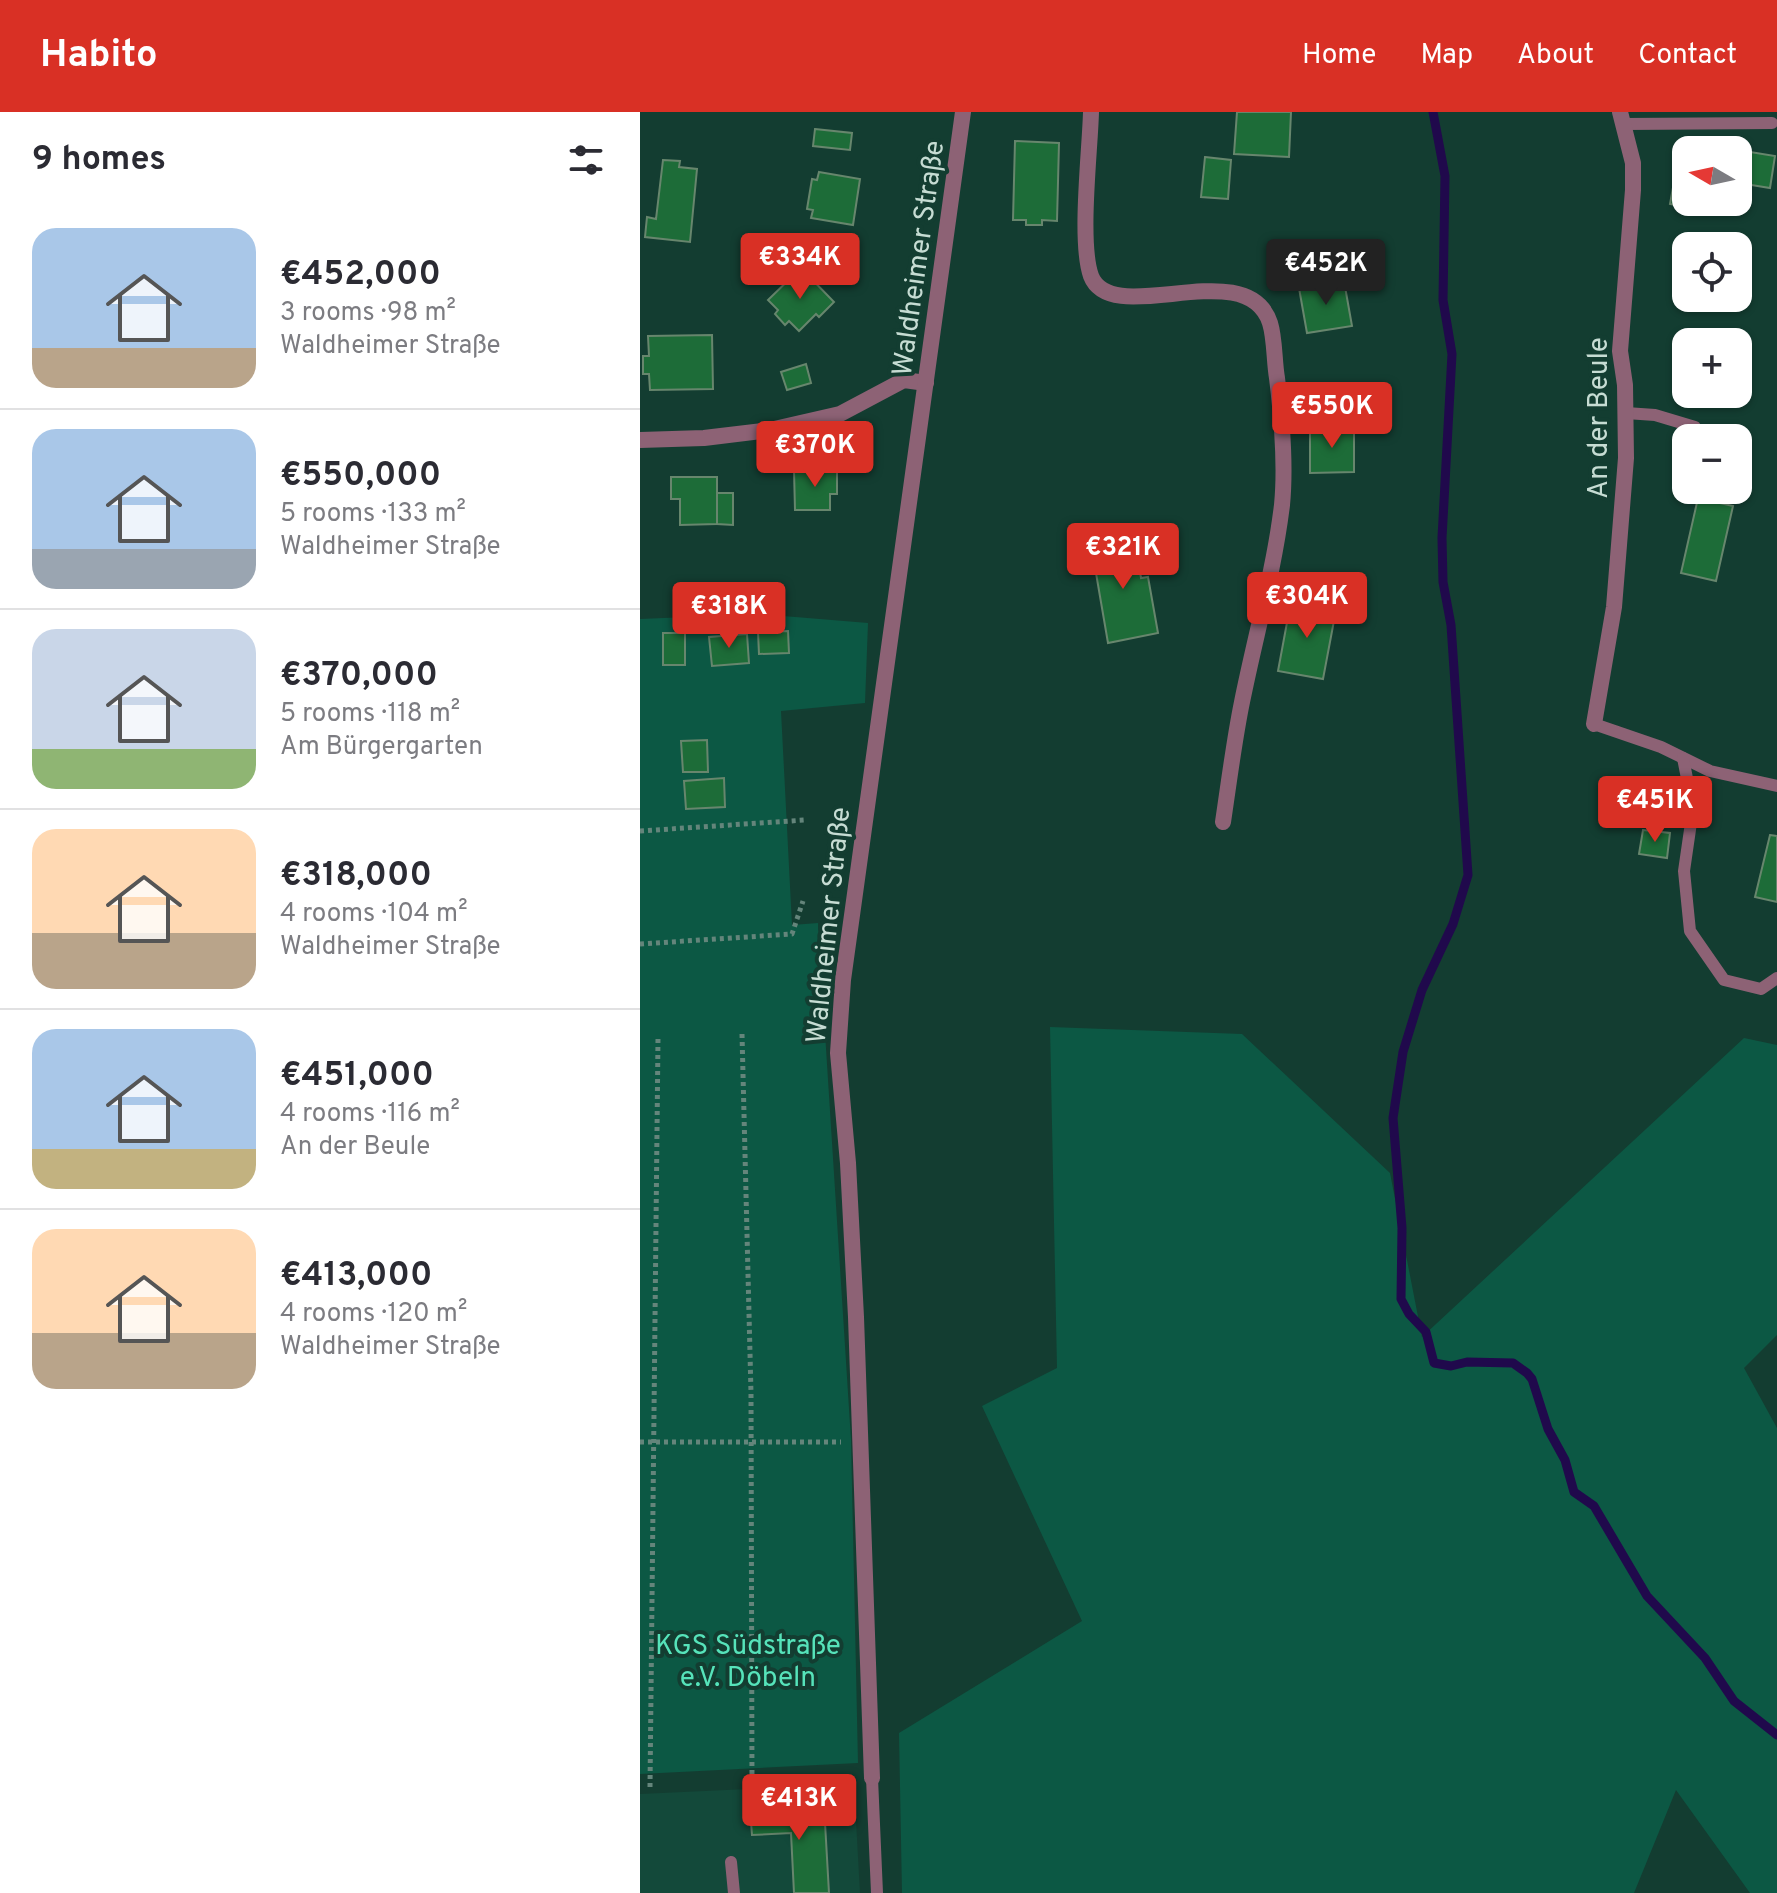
<!DOCTYPE html>
<html lang="en">
<head>
<meta charset="utf-8">
<style>
  :root { --surface:#fff; --page:#f7f7f7; --text:#2b2b33; --muted:#7c7c81; --line:#e1e1e2; --accent:#d93025 }
  body { margin:0; font-family:Overpass,sans-serif; background:var(--page); color:var(--text); height:100vh; display:flex; flex-direction:column; font-size:30px; white-space:nowrap }
  * { box-sizing:border-box; margin:0 }
  p { font-size:26px; color:var(--muted) }
  .icon { flex:none; width:44px; height:44px; fill:none; stroke:currentColor; stroke-width:2; stroke-linecap:round; stroke-linejoin:round }
  .map { position:relative; flex:1; overflow:hidden }
  .side { display:flex; flex-direction:column; background:var(--surface); width:640px }
  .side>* { flex:none }
  .needle { width:52px; rotate:279deg }
  .tools { position:absolute; left:1032px; top:24px; display:grid; gap:16px }
  .tools a { display:grid; place-items:center; width:80px; height:80px; border-radius:16px; background:var(--surface); box-shadow:0 2px 6px #0004; font-size:40px }
  .price { position:absolute; translate:-50% -68px; padding:0 18px; border-radius:8px; background:var(--accent); color:#fff; font-size:26px; line-height:52px; filter:drop-shadow(0 2px 4px #0008) }
  .price::after { content:''; position:absolute; left:50%; top:48px; width:24px; height:18px; margin-left:-12px; background:inherit; clip-path:polygon(0 0,100% 0,50% 100%) }
  .price.current { background:#222; color:#fff }
  ul { padding:0; list-style:none }
  li { display:flex; align-items:center; gap:24px; height:200px; padding:0 32px }
  li+li { border-top:2px solid var(--line) }
  li span { display:grid; place-items:center; flex:none; width:224px; height:160px; border-radius:24px; color:#555 }
  li>.icon { margin-inline-start:auto }
  span .icon { width:96px; height:96px; fill:#fffc; stroke-width:1 }
  li b { font-size:34px }
  h2 { display:flex; justify-content:space-between; align-items:center; height:96px; padding:0 32px; font-size:34px }
  header { display:flex; align-items:center; gap:48px; box-sizing:border-box; height:112px; padding:0 40px; background:var(--accent); color:#fff }
  header strong { font-size:38px }
  nav { display:flex; gap:44px; margin-inline-start:auto; font-size:28px }
  main { display:flex; flex:1; min-height:0 }
  .map>svg:first-child { display:block }
</style>
</head>
<body>
<header>
<strong>Habito</strong>
<nav><a>Home</a><a>Map</a><a>About</a><a>Contact</a></nav>
</header>
<main>
<section class="side">
<h2>9 homes<svg class="icon" aria-label="filters" viewBox="0 0 24 24"><path d="M4 7h16M4 17h16"/><circle cx="9" cy="7" r="2"/><circle cx="15" cy="17" r="2"/></svg></h2>
<ul>
<li><span style="background:linear-gradient(#a9c7e8 75%,#b9a48a 0)"><svg class="icon" aria-label="home" viewBox="0 0 24 24"><path d="M3 11l9-7 9 7M6 9v11h12V9"/></svg></span><div><b>€452,000</b><p>3 rooms · 98 m²</p><p>Waldheimer Straße</p></div></li>
<li><span style="background:linear-gradient(#a9c7e8 75%,#9aa5b1 0)"><svg class="icon" aria-label="home" viewBox="0 0 24 24"><path d="M3 11l9-7 9 7M6 9v11h12V9"/></svg></span><div><b>€550,000</b><p>5 rooms · 133 m²</p><p>Waldheimer Straße</p></div></li>
<li><span style="background:linear-gradient(#c9d6e8 75%,#8fb573 0)"><svg class="icon" aria-label="home" viewBox="0 0 24 24"><path d="M3 11l9-7 9 7M6 9v11h12V9"/></svg></span><div><b>€370,000</b><p>5 rooms · 118 m²</p><p>Am Bürgergarten</p></div></li>
<li><span style="background:linear-gradient(#ffd9b3 65%,#b9a48a 0)"><svg class="icon" aria-label="home" viewBox="0 0 24 24"><path d="M3 11l9-7 9 7M6 9v11h12V9"/></svg></span><div><b>€318,000</b><p>4 rooms · 104 m²</p><p>Waldheimer Straße</p></div></li>
<li><span style="background:linear-gradient(#a9c7e8 75%,#c2b280 0)"><svg class="icon" aria-label="home" viewBox="0 0 24 24"><path d="M3 11l9-7 9 7M6 9v11h12V9"/></svg></span><div><b>€451,000</b><p>4 rooms · 116 m²</p><p>An der Beule</p></div></li>
<li><span style="background:linear-gradient(#ffd9b3 65%,#b9a48a 0)"><svg class="icon" aria-label="home" viewBox="0 0 24 24"><path d="M3 11l9-7 9 7M6 9v11h12V9"/></svg></span><div><b>€413,000</b><p>4 rooms · 120 m²</p><p>Waldheimer Straße</p></div></li>
</ul>
</section>
<div class="map">
<svg width="1137" height="1781" viewBox="0 0 1137 1781">
  <rect width="100%" height="100%" fill="#133d31"/>
  <polygon fill="#13493a" points="214,1672 220,1781 0,1781 0,1682"/>
  <g fill="#0c5844">
    <polygon points="118,502 228,511 225,591 141,599 152,813 178,811 211,1328 218,1651 0,1662 0,507"/>
    <polygon points="410,915 602,922 750,1061 782,1225 1104,926 1137,933 1137,1223 1104,1256 1137,1316 1137,1781 1110,1781 1036,1678 994,1781 262,1781 259,1621 442,1509 342,1294 417,1256"/>
  </g>
  <g fill="none" stroke-linecap="round" stroke-linejoin="round">
    <polyline stroke="#20094c" stroke-width="9" points="793,0 805,64 803,188 812,242 802,426 803,470 811,513 828,763 813,812 782,878 763,940 753,1006 762,1116 761,1187 769,1202 786,1220 794,1251 811,1254 827,1250 873,1251 887,1261 892,1267 908,1317 925,1348 934,1380 954,1394 1007,1484 1065,1546 1094,1589 1137,1623"/>
  </g>
  <g fill="#1d6c38" stroke="#67866d" stroke-width="2">
    <polygon points="597,0 651,0 649,45 594,42"/>
    <polygon points="175,17 212,21 210,38 173,34"/>
    <polygon points="375,29 419,31 417,109 402,108 402,113 386,113 386,108 373,108"/>
    <polygon points="1041,32 1074,38 1046,38 1046,90 1074,90 1072,100 1030,92"/>
    <polygon points="1104,39 1135,44 1130,76 1099,71"/>
    <polygon points="565,45 591,48 588,87 561,85"/>
    <polygon points="23,48 40,49 39,55 57,57 50,130 5,125 7,105 16,107"/>
    <polygon points="179,60 220,67 213,113 171,106 173,98 167,97 172,67 177,68"/>
    <polygon points="161,156 194,190 179,205 176,202 159,219 149,209 145,213 135,202 138,198 128,188"/>
    <polygon points="704,169 712,214 667,221 659,176"/>
    <polygon points="72,223 73,277 10,278 9,262 3,262 3,244 9,244 8,224"/>
    <polygon points="166,252 171,271 147,278 141,260"/>
    <polygon points="714,314 714,360 670,361 670,315"/>
    <polygon points="197,357 197,382 190,382 190,398 155,398 154,358"/>
    <polygon points="31,365 77,365 77,412 40,413 40,387 31,387"/>
    <polygon points="77,381 93,381 93,413 77,412"/>
    <polygon points="1058,386 1093,394 1076,469 1041,461"/>
    <polygon points="494,424 501,466 508,465 518,521 468,531 451,432"/>
    <polygon points="651,489 696,498 683,567 638,559"/>
    <polygon points="148,519 149,541 119,542 118,520"/>
    <rect x="23" y="521" width="22" height="32"/>
    <polygon points="107,522 109,551 72,554 69,525"/>
    <polygon points="67,628 68,660 43,660 41,629"/>
    <polygon points="84,666 85,695 46,697 44,669"/>
    <polygon points="1003,718 1030,721 1027,746 999,742"/>
    <polygon points="1130,723 1137,724 1137,790 1115,785"/>
    <polygon points="184,1693 189,1781 154,1781 151,1721 112,1723 110,1697"/>
  </g>
  <g fill="none" stroke-linecap="round" stroke-linejoin="round">
    <g stroke="#64857b" stroke-width="5" stroke-dasharray="4 4" stroke-linecap="butt">
      <polyline points="0,719 165,708"/>
      <polyline points="0,832 152,822 163,789"/>
      <polyline points="102,922 111,1281 112,1670"/>
      <polyline points="0,1330 201,1330"/>
      <polyline points="10,1675 18,926"/>
    </g>
    <g stroke="#8d6275" stroke-width="12">
      <polyline points="984,12 1132,11"/>
      <polyline points="986,301 1015,303 1055,315"/>
      <polyline points="954,612 1021,635 1070,659 1137,674"/>
      <polyline points="1043,646 1053,697 1044,759 1050,819 1084,868 1121,877 1137,866"/>
      <polyline points="232,1666 237,1781"/>
      <polyline points="91,1750 94,1781"/>
    </g>
    <g stroke="#8d6275" stroke-width="16">
      <path d="M 451,0 C 450,39 439,130 451,164 C 472,218 607,140 630,211 C 635,227 634,249 637,266 C 642,307 646,352 642,393 C 634,459 615,525 602,590 C 594,629 589,670 583,710"/>
      <polyline points="0,328 64,326 130,318 200,302 264,268 286,271"/>
      <polyline points="954,612 974,495 986,346 985,273 980,239 993,78 993,51 980,0"/>
      <polyline points="232,1666 216,1205 208,1051 198,941 203,868 213,796 323,0"/>
    </g>
  </g>
  <g text-anchor="middle" stroke-width="8" stroke-linejoin="round" paint-order="stroke">
    <g font-size="28" fill="#c6dcd3" stroke="#133d31">
      <text transform="translate(277 146) rotate(-82)" y="10">Waldheimer Straße</text>
      <text transform="translate(957 306) rotate(-90)" y="10">An der Beule</text>
      <text transform="translate(187 813) rotate(-84)" y="10">Waldheimer Straße</text>
    </g>
    <g font-size="28" fill="#56e3ba" stroke="#133d31">
      <text x="108" y="1542">KGS Südstraße<tspan x="108" dy="32">e.V. Döbeln</tspan></text>
    </g>
  </g>
</svg>
<div class="tools">
<a><svg class="needle" viewBox="-14 -14 28 28"><path d="M0-13l5 13h-10z" fill="#e53935"/><path d="M0 13l5-13h-10z" fill="#7c7c81"/></svg></a>
<a><svg class="icon" aria-label="locate" viewBox="0 0 24 24"><circle cx="12" cy="12" r="6"/><path d="M12 2v4M12 18v4M2 12h4M18 12h4"/></svg></a>
<a>+</a>
<a>−</a>
</div>
<b class="price" style="left:160px;top:189px">€334K</b>
<b class="price current" style="left:686px;top:195px">€452K</b>
<b class="price" style="left:692px;top:338px">€550K</b>
<b class="price" style="left:175px;top:377px">€370K</b>
<b class="price" style="left:483px;top:479px">€321K</b>
<b class="price" style="left:667px;top:528px">€304K</b>
<b class="price" style="left:89px;top:538px">€318K</b>
<b class="price" style="left:1015px;top:732px">€451K</b>
<b class="price" style="left:159px;top:1730px">€413K</b>
</div>
</main>
</body>
</html>
